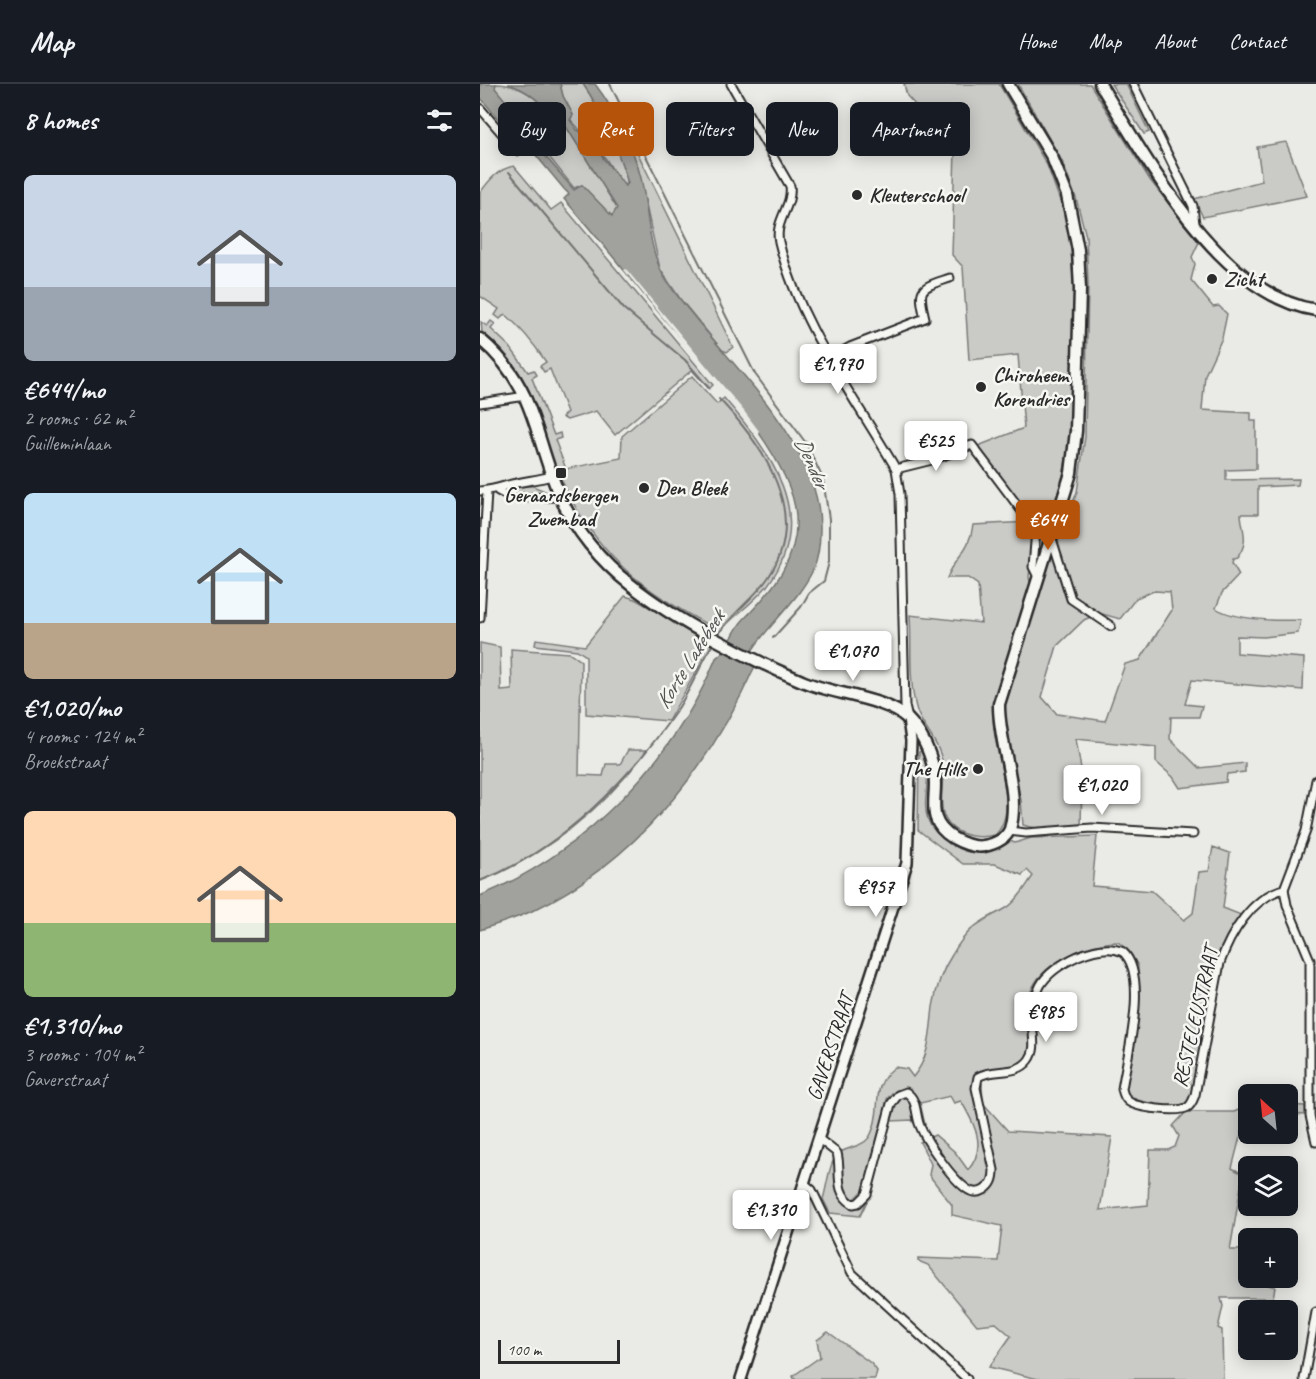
<!DOCTYPE html>
<html lang="en">
<head>
<meta charset="utf-8">
<style>
  :root { --surface:#171b24; --page:#20242c; --text:#f1f3f6; --muted:#9ea1a6; --line:#363941; --accent:#b45309 }
  body { margin:0; font-family:Caveat,sans-serif; background:var(--page); color:var(--text); height:100vh; display:flex; flex-direction:column; font-size:22px; white-space:nowrap }
  * { box-sizing:border-box; margin:0 }
  p { font-size:20px; color:var(--muted) }
  .icon { flex:none; width:33px; height:33px; fill:none; stroke:currentColor; stroke-width:2; stroke-linecap:round; stroke-linejoin:round }
  .map { position:relative; flex:1; overflow:hidden }
  .side { display:flex; flex-direction:column; background:var(--surface); width:480px }
  .side>* { flex:none }
  .banner { position:absolute; left:18px; top:18px; width:570px; height:54px; display:flex; gap:12px }
  .needle { width:39px; rotate:333deg }
  .fabs { position:absolute; left:758px; top:1000px; display:grid; gap:12px }
  .fabs a { display:grid; place-items:center; width:60px; height:60px; border-radius:9px; background:var(--surface); box-shadow:0 3px 15px #0003; font-size:30px }
  .scale { position:absolute; left:18px; bottom:15px; width:122px; box-sizing:border-box; padding-left:6px; border:3px solid #2b2b2b; border-top:0; font-size:16px; line-height:21px; white-space:nowrap; color:#2b2b2b; -webkit-text-stroke:4px #f6f6f2; paint-order:stroke }
  .price { position:absolute; translate:-50% -51px; padding:0 14px; border-radius:6px; background:#fff; color:#222; font-size:20px; line-height:39px; filter:drop-shadow(0 2px 3px #0008) }
  .price::after { content:''; position:absolute; left:50%; top:36px; width:18px; height:14px; margin-left:-9px; background:inherit; clip-path:polygon(0 0,100% 0,50% 100%) }
  .price.active { background:var(--accent); color:#fff }
  ul { padding:0; list-style:none }
  li { display:grid; align-content:center; gap:12px; height:318px; padding:0 24px }
  li span { display:grid; place-items:center; height:186px; border-radius:9px; color:#555 }
  li>.icon { margin-inline-start:auto }
  span .icon { width:108px; height:108px; fill:#fffc; stroke-width:1 }
  li b { font-size:26px }
  h2 { display:flex; justify-content:space-between; align-items:center; height:72px; padding:0 24px; font-size:26px }
  .pill { padding:0 21px; border-radius:9px; background:var(--surface); box-shadow:0 3px 15px #0003; font-size:21px; line-height:54px }
  .pill.active { background:var(--accent); color:#fff }
  header { display:flex; align-items:center; gap:36px; box-sizing:border-box; height:84px; padding:0 30px; background:var(--surface); border-bottom:2px solid var(--line) }
  header strong { font-size:28px }
  nav { display:flex; gap:33px; margin-inline-start:auto; font-size:21px }
  main { display:flex; flex:1; min-height:0 }
  .map>svg:first-child { display:block }
</style>
</head>
<body>
<header>
<strong>Map</strong>
<nav><a>Home</a><a>Map</a><a>About</a><a>Contact</a></nav>
</header>
<main>
<section class="side">
<h2>8 homes<svg class="icon" aria-label="filters" viewBox="0 0 24 24"><path d="M4 7h16M4 17h16"/><circle cx="9" cy="7" r="2"/><circle cx="15" cy="17" r="2"/></svg></h2>
<ul>
<li><span style="background:linear-gradient(#c9d6e8 60%,#9aa5b1 0)"><svg class="icon" aria-label="home" viewBox="0 0 24 24"><path d="M3 11l9-7 9 7M6 9v11h12V9"/></svg></span><div><b>€644/mo</b><p>2 rooms · 62 m²</p><p>Guilleminlaan</p></div></li>
<li><span style="background:linear-gradient(#bfe0f5 70%,#b9a48a 0)"><svg class="icon" aria-label="home" viewBox="0 0 24 24"><path d="M3 11l9-7 9 7M6 9v11h12V9"/></svg></span><div><b>€1,020/mo</b><p>4 rooms · 124 m²</p><p>Broekstraat</p></div></li>
<li><span style="background:linear-gradient(#ffd9b3 60%,#8fb573 0)"><svg class="icon" aria-label="home" viewBox="0 0 24 24"><path d="M3 11l9-7 9 7M6 9v11h12V9"/></svg></span><div><b>€1,310/mo</b><p>3 rooms · 104 m²</p><p>Gaverstraat</p></div></li>
</ul>
</section>
<div class="map">
<svg width="836" height="1295" viewBox="0 0 836 1295">
  <rect width="100%" height="100%" fill="#eaeae6"/>
  <filter id="ink" filterUnits="userSpaceOnUse"><feTurbulence type="fractalNoise" baseFrequency=".0167" numOctaves="2"/><feDisplacementMap in="SourceGraphic" scale="12" xChannelSelector="R" yChannelSelector="G"/><feConvolveMatrix kernelMatrix="1 2 1 2 8 2 1 2 1" color-interpolation-filters="sRGB"/></filter>
  <g filter="url(#ink)">
    <g fill="#cacac7" stroke="#7a7a79" stroke-width="1.5" fill-rule="evenodd">
      <path d="M 16,0 C 46,0 61,19 80,40 L 84,39 L 137,124 L 135,130 L 129,132 L 102,101 L 94,104 L 14,4 Z"/>
      <path d="M 80,0 L 103,0 C 118,22 149,75 147,101 L 142,101 L 126,75 L 90,35 L 93,31 L 83,12 Z"/>
      <polygon points="424,0 519,0 567,81 587,136 591,162 594,211 590,355 583,392 568,445 559,444 498,364 498,362 544,344 538,271 489,276 483,183 472,171 475,65 427,12"/>
      <path d="M 538,0 L 610,0 L 670,96 L 719,158 L 712,173 L 715,180 L 711,196 L 733,223 L 739,222 L 747,230 L 742,254 L 725,291 L 722,326 L 771,329 L 771,337 L 776,337 L 776,385 L 746,386 L 746,396 L 819,395 L 818,401 L 778,403 L 778,430 L 761,430 C 762,447 770,457 757,474 L 753,475 L 752,479 L 759,491 L 742,509 L 736,524 C 753,536 799,537 821,536 L 818,549 L 784,553 L 757,552 L 757,569 L 824,574 L 823,606 L 712,596 L 705,620 L 722,622 L 719,633 L 691,633 L 690,655 L 719,684 L 765,679 L 765,688 L 747,690 L 746,698 L 700,704 L 693,693 L 676,678 L 676,663 L 596,655 L 602,691 L 601,743 C 582,744 561,747 543,741 L 541,716 L 515,616 C 504,656 545,722 515,751 C 493,756 465,750 462,723 C 460,709 464,695 463,681 C 460,658 443,645 437,627 C 428,598 432,561 430,531 L 501,539 L 498,501 L 488,494 L 467,494 C 476,472 490,466 493,441 L 548,438 L 554,446 L 549,493 L 551,503 L 559,506 L 597,408 L 605,353 L 608,199 L 606,152 L 596,114 L 582,77 ZM 674,507 L 690,508 L 692,526 L 660,576 L 645,580 L 625,637 L 577,630 L 562,613 L 577,562 L 604,536 L 619,529 L 640,535 L 656,514 Z"/>
      <polygon points="631,0 646,0 669,48 664,50"/>
      <polygon points="137,27 253,263 247,268 242,266 201,216 180,185 157,80 132,29"/>
      <polygon points="806,58 827,112 723,133 714,115 782,97 777,63"/>
      <path d="M 34,82 L 71,126 L 81,119 L 233,301 L 229,305 L 212,286 L 135,351 L 116,327 L 87,336 L 82,333 L 87,328 L 70,285 L 64,288 L 60,282 L 66,278 C 54,260 41,244 25,230 L 20,235 L 15,231 L 19,225 L 0,212 L 0,109 C 9,96 18,85 34,82 Z"/>
      <path d="M 11,237 L 15,240 L 11,245 L 30,263 L 48,288 L 54,286 L 57,291 L 52,294 L 74,351 L 80,349 L 81,354 L 75,356 L 86,385 L 141,374 L 142,352 L 212,292 L 237,320 L 244,314 C 290,368 340,433 287,502 C 273,519 255,531 240,547 C 165,509 117,473 81,395 C 54,336 58,292 2,248 L 1,238 L 7,242 Z"/>
      <polygon points="34,402 53,402 65,407 56,412 31,411 28,405"/>
      <polygon points="145,512 155,515 232,560 188,637 106,630 106,572 97,566 55,561 56,555 105,562"/>
      <path d="M 0,559 L 20,563 L 21,607 L 32,606 L 31,565 L 90,569 L 101,577 L 99,691 L 123,692 L 126,680 L 140,680 L 148,666 L 167,666 C 127,721 64,773 0,797 Z"/>
      <path d="M 441,667 C 462,701 420,735 478,764 C 496,773 515,768 530,757 L 535,759 L 551,754 L 617,752 L 612,802 L 672,807 L 704,836 L 713,829 L 719,788 L 729,787 L 733,763 L 750,769 L 743,824 L 761,831 C 733,863 723,961 714,1006 L 707,1019 C 691,1026 657,1021 646,1007 L 657,938 L 658,882 L 649,867 L 638,858 C 609,858 559,879 550,910 C 545,928 550,948 552,966 C 547,973 543,980 534,982 C 519,987 498,980 492,999 L 502,999 L 503,1019 L 528,1047 L 632,1053 L 620,1126 L 668,1121 L 670,1066 L 688,1066 L 695,1063 L 699,1052 L 693,1042 L 706,1028 L 754,1028 L 768,1022 L 752,1084 L 763,1090 L 750,1166 L 768,1166 L 768,1194 L 788,1194 L 788,1201 L 795,1203 L 793,1214 L 741,1214 L 743,1222 L 738,1244 L 742,1246 L 743,1295 L 558,1295 L 509,1283 L 531,1252 L 516,1239 L 497,1241 L 448,1181 L 438,1177 L 438,1174 L 518,1177 L 522,1142 L 472,1131 L 472,1121 L 449,1091 L 451,1080 L 440,1058 L 455,1051 L 475,1068 L 488,1086 C 508,1063 494,1039 481,1017 L 474,1019 L 470,1012 L 440,1019 L 446,1045 L 438,1046 L 432,1036 L 411,1037 L 419,1014 L 412,1009 L 407,1015 L 388,1102 L 388,1115 L 380,1132 L 350,1129 L 343,1115 C 347,1102 348,1086 354,1075 C 361,1061 384,1066 391,1050 C 404,1023 388,1004 415,983 L 427,985 L 433,993 C 450,973 450,948 453,923 C 456,905 462,886 472,871 C 487,845 497,839 523,826 C 536,820 545,803 553,792 L 547,786 L 542,791 L 515,780 L 483,780 L 438,746 L 439,668 Z"/>
      <polygon points="807,1021 825,1022 826,1031 807,1030"/>
      <polygon points="348,1248 392,1280 397,1287 395,1295 314,1295 313,1292 340,1273 337,1256"/>
    </g>
    <path fill="#a1a19e" stroke="#727270" stroke-width="1.5" d="M 0,0 L 16,0 L 15,4 L 53,50 L 50,54 L 94,106 L 102,101 L 132,132 L 137,124 L 84,39 L 80,40 C 65,24 51,6 28,0 L 80,0 L 83,12 L 93,31 L 90,36 L 97,46 L 104,49 L 145,102 L 148,99 C 137,64 124,30 103,0 L 115,0 C 134,25 153,62 161,94 C 168,125 168,162 183,191 C 192,207 205,221 216,235 C 263,293 342,367 340,446 C 340,460 339,473 333,486 C 316,521 284,543 266,577 L 275,582 C 229,685 155,778 52,827 C 35,835 17,840 0,846 L 0,812 C 102,770 195,676 236,574 C 250,565 252,547 264,535 C 292,507 319,475 316,432 C 312,369 221,279 180,230 C 148,192 117,152 84,115 L 89,110 L 84,105 L 45,58 L 40,61 L 0,13 Z"/>
    <polygon fill="#eaeae6" points="146,185 264,327 279,347 277,349 144,186"/>
    <g fill="none" stroke-linecap="round" stroke-linejoin="round">
      <g stroke="#727270" stroke-width="2">
        <polyline points="130,0 275,290 326,359 343,395 349,435 349,478 344,497 329,509 321,523 293,554"/>
        <polyline points="29,88 144,225 205,276 229,304"/>
        <path d="M 237,553 C 250,530 273,516 288,494 C 331,431 284,362 239,315"/>
        <path d="M 0,797 C 79,767 150,695 197,626 C 211,604 221,580 234,558"/>
      </g>
      <defs>
        <g id="minor">
          <path d="M 251,0 L 310,102 C 313,122 294,137 299,158 C 319,241 374,312 416,385 L 420,410 L 425,622 L 428,635"/>
          <polyline points="653,0 713,122 715,140"/>
          <polyline points="0,24 37,67"/>
          <path d="M 350,274 L 370,263 L 445,234 C 437,202 441,204 470,194"/>
          <polyline points="0,319 46,312"/>
          <polyline points="416,385 452,376 492,361 556,446 553,483 558,493"/>
          <path d="M 0,407 C 12,406 18,404 28,401 C 43,397 57,396 72,392"/>
          <polyline points="18,407 31,414 81,413"/>
          <polyline points="572,455 591,515 631,542"/>
          <polyline points="0,534 7,407"/>
          <polyline points="836,696 826,747 804,805 807,821 830,876 830,1032 836,1058"/>
          <polyline points="529,747 546,749 612,744 713,750"/>
          <path d="M 339,1055 L 357,1069 C 362,1086 353,1109 373,1120 L 378,1119 L 387,1110 L 411,1020 L 418,1011 L 426,1008 C 438,1016 435,1030 440,1042 C 447,1059 472,1095 487,1105 C 492,1109 499,1109 504,1106 C 512,1101 514,1095 514,1086 L 496,1004 L 498,993 C 514,983 536,993 549,976 C 555,968 554,959 553,949 C 551,908 559,890 598,872 C 612,866 629,861 643,868 C 669,892 647,972 642,1005 C 643,1009 644,1014 648,1017 C 656,1024 699,1029 708,1023 C 712,1020 713,1016 715,1011 L 740,879 C 750,850 772,813 804,805"/>
          <polyline points="324,1099 332,1106 372,1189 487,1295"/>
          <polyline points="824,1295 836,1228"/>
        </g>
        <polyline id="tertiary" points="261,1295 427,779 431,657 428,635"/>
        <g id="secondary">
          <path d="M 620,0 C 667,76 740,212 836,226"/>
          <path d="M 0,255 C 56,302 53,349 79,410 C 94,445 121,478 151,501 C 196,537 269,575 322,597 C 351,610 406,614 427,634 C 441,648 450,667 454,687 C 459,713 443,735 473,754 C 482,759 493,764 504,762 C 514,760 526,755 530,745 C 541,709 518,659 519,620 L 591,389 L 596,347 L 600,205 L 598,166 L 587,111 L 572,73 L 528,0"/>
        </g>
      </defs>
      <use href="#minor" stroke="#2b2b2b" stroke-width="11"/>
      <use href="#tertiary" stroke="#2b2b2b" stroke-width="14"/>
      <use href="#secondary" stroke="#2b2b2b" stroke-width="15"/>
      <use href="#minor" stroke="#f6f6f2" stroke-width="7"/>
      <use href="#tertiary" stroke="#f6f6f2" stroke-width="9"/>
      <use href="#secondary" stroke="#f6f6f2" stroke-width="10"/>
    </g>
  </g>
  <g fill="#2b2b2b" stroke="#f6f6f2" stroke-width="2">
    <circle cx="377" cy="111" r="6"/>
    <circle cx="732" cy="195" r="6"/>
    <circle cx="501" cy="303" r="6"/>
    <rect x="75" y="383" width="12" height="12" rx="3"/>
    <circle cx="164" cy="404" r="6"/>
    <circle cx="498" cy="685" r="6"/>
  </g>
  <g text-anchor="middle" stroke-width="5" stroke-linejoin="round" paint-order="stroke">
    <g font-size="21" font-weight="bold" fill="#2b2b2b" stroke="#f6f6f2" text-anchor="start">
      <text x="389" y="118">Kleuterschool</text>
      <text x="744" y="202">Zicht</text>
      <text x="513" y="298">Chiroheem<tspan x="513" dy="24">Korendries</tspan></text>
      <text x="176" y="411">Den Bleek</text>
      <text x="81" y="418" text-anchor="middle">Geraardsbergen<tspan x="81" dy="24">Zwembad</tspan></text>
      <text x="486" y="692" text-anchor="end">The Hills</text>
    </g>
    <g font-size="21" fill="#2b2b2b" stroke="#f6f6f2">
      <text transform="translate(715 933) rotate(-77)" y="7">RESTELEUSTRAAT</text>
      <text transform="translate(350 963) rotate(-72)" y="7">GAVERSTRAAT</text>
    </g>
    <g font-size="22" font-style="italic" fill="#545453" stroke="#f6f6f2">
      <text transform="translate(333 378) rotate(66)" y="8">Dender</text>
      <text transform="translate(209 575) rotate(-58)" y="8">Korte Lakebeek</text>
    </g>
  </g>
</svg>
<div class="fabs">
<a><svg class="needle" viewBox="-14 -14 28 28"><path d="M0-13l5 13h-10z" fill="#e53935"/><path d="M0 13l5-13h-10z" fill="#9ea1a6"/></svg></a>
<a><svg class="icon" aria-label="layers" viewBox="0 0 24 24"><path d="M12 4l9 5-9 5-9-5zM3 14l9 5 9-5"/></svg></a>
<a>+</a>
<a>−</a>
</div>
<div class="scale">100 m</div>
<b class="price" style="left:358px;top:311px">€1,970</b>
<b class="price" style="left:456px;top:388px">€525</b>
<b class="price active" style="left:568px;top:467px">€644</b>
<b class="price" style="left:373px;top:598px">€1,070</b>
<b class="price" style="left:622px;top:732px">€1,020</b>
<b class="price" style="left:396px;top:834px">€957</b>
<b class="price" style="left:566px;top:959px">€985</b>
<b class="price" style="left:291px;top:1157px">€1,310</b>
<div class="banner">
<a class="pill">Buy</a>
<a class="pill active">Rent</a>
<a class="pill">Filters</a>
<a class="pill">New</a>
<a class="pill">Apartment</a>
</div>
</div>
</main>
</body>
</html>
